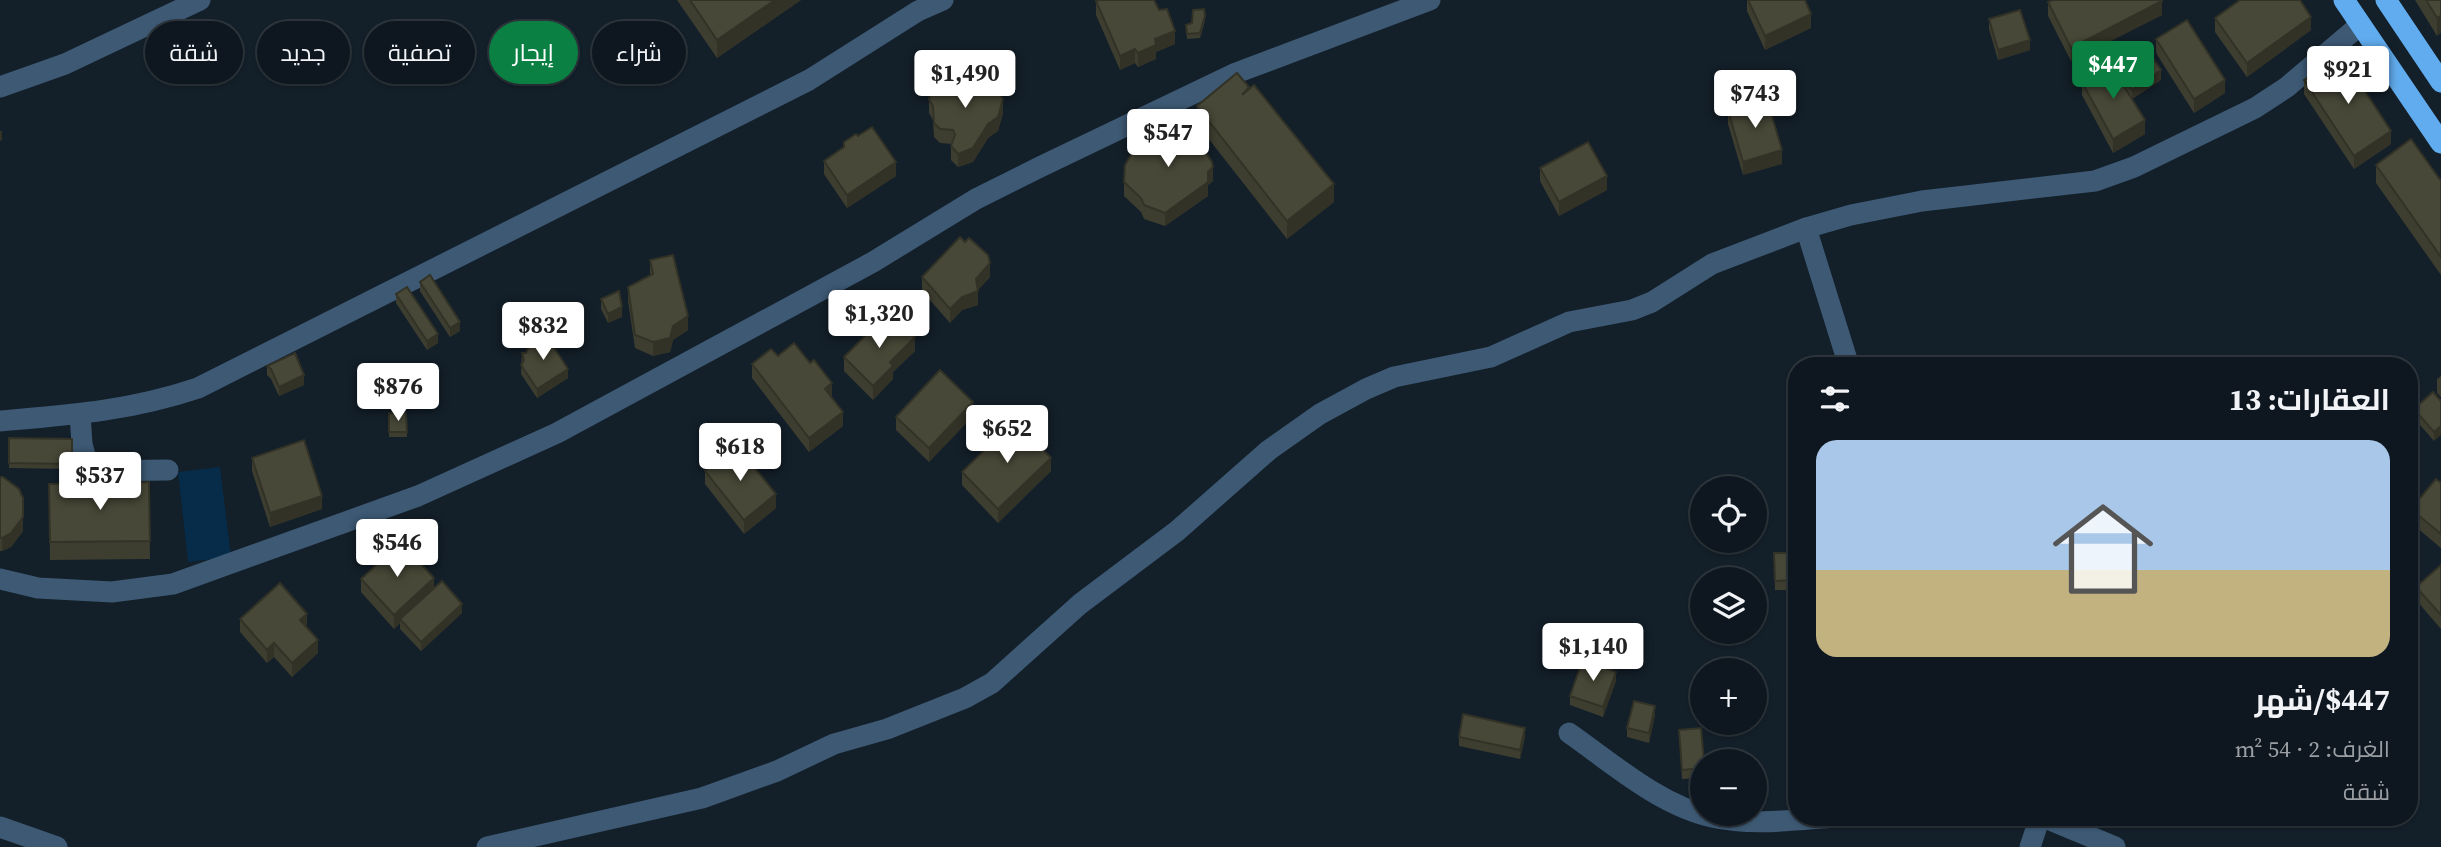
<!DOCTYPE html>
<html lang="ar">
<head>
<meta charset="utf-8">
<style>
  :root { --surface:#0e171f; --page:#172028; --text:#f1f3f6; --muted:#9b9fa4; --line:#2e363d; --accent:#0b8043 }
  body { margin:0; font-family:"Source Serif 4",Cairo,serif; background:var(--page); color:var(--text); direction:rtl; height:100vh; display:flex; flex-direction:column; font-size:26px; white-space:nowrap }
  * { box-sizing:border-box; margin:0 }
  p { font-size:23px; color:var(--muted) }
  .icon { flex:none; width:38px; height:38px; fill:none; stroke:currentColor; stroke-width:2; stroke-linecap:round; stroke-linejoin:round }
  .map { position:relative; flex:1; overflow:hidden; direction:ltr }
  .drawer { position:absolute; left:1788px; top:357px; width:630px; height:469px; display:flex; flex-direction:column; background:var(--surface); border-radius:28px; box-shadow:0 2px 5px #0004,0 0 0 2px var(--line); direction:rtl }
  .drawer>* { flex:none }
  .guide { position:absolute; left:21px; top:21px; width:665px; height:63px; direction:rtl; display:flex; gap:14px }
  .fabs { position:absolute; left:1690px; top:476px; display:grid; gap:14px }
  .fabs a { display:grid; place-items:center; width:77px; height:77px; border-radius:50%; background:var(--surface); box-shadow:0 2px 5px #0004,0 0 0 2px var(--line); font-size:35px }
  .price { position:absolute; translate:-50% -60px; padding:0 16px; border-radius:7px; background:#fff; color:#222; font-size:23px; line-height:46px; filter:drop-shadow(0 2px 4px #0008) }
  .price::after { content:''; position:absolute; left:50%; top:42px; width:21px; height:16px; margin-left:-10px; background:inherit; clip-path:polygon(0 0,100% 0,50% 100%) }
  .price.selected { background:var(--accent); color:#fff }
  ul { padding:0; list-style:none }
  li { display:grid; align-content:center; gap:14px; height:371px; padding:0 28px }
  li span { display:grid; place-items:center; height:217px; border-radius:21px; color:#555 }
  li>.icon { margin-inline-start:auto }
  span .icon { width:126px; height:126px; fill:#fffc; stroke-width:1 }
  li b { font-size:30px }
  h2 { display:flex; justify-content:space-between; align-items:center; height:84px; padding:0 28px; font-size:30px }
  .chip { padding:0 24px; border-radius:32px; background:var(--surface); box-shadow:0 2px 5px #0004,0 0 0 2px var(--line); font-size:24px; line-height:63px }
  .chip.selected { background:var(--accent); color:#fff }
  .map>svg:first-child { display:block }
</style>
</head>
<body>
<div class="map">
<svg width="2441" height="847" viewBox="0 0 2441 847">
  <rect width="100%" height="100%" fill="#131f29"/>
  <polygon fill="#062c49" points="220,467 231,557 188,562 178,472"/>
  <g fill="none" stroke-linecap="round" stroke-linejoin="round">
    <g stroke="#3d5974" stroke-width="21">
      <polyline points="0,87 65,64 200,0"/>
      <polyline points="1806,228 1849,366"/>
      <polyline points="80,414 82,444 89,471 168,470"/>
      <path d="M 0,421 C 71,415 129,411 198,388 L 809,80 L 918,11 L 943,0"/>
      <polyline points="0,579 38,588 112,592 173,584 418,496 557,433 873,262 976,199 1040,167 1236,73 1430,0"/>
      <path d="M 1569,733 C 1612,763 1659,805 1712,817 C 1752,826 1794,820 1835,817"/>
      <polyline points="2043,817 2115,847"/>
      <polyline points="0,827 57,847"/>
      <polyline points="487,847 702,798 777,771 834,744 887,729 965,698 992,683 1080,604 1177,531 1269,450 1320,414 1366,389 1394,377 1491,357 1569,322 1632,310 1652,302 1712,264 1806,228 1851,215 1922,201 2095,181 2134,167 2255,108 2287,87 2360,25"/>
      <polyline points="2030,847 2040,817"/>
    </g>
    <g stroke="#61acee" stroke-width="21">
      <polyline points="2344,0 2441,143"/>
      <polyline points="2386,0 2441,82"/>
    </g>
  </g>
  <g fill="#3e3e30">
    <polygon points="677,0 801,0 717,58"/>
    <polygon points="1747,0 1805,0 1811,28 1765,50 1747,11"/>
    <polygon points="2415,0 2441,0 2437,36"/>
    <polygon points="1096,1 1175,44 1156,52 1156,59 1138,67 1135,63 1120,70 1096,15"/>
    <polygon points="2048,2 2162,15 2071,61 2048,16"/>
    <polygon points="2215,18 2311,30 2247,77 2215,32"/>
    <polygon points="1989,19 2030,50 1998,60 1989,29"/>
    <polygon points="1205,21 1200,38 1187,39 1186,25"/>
    <polygon points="2156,39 2225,93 2194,113 2156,53"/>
    <polygon points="2119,70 2161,80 2132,99 2145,134 2113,153 2082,95 2082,82 2119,78"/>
    <polygon points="2304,80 2391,144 2354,169 2304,94"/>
    <polygon points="1249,89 1334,202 1287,239 1197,124 1197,106"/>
    <polygon points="929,100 1003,113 998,131 988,138 973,162 958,167 951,160 951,146 952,144 940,143 934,137 933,120 929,113"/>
    <polygon points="1728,110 1782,164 1743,175 1728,124"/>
    <polygon points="1163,119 1213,181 1208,185 1208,196 1165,226 1144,219 1141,212 1124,196 1124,182 1166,143 1168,139 1163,132"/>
    <polygon points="844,142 896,176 847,208 824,174 824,161 844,148"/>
    <polygon points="2376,165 2441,181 2441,275 2376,183"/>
    <polygon points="1540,168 1607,190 1559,216 1540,181"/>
    <polygon points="650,260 688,330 673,340 670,352 653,356 635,348 628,301 628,287 650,276"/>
    <polygon points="922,277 990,277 978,290 978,305 962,310 950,323 922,291"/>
    <polygon points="420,282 460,331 450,337 420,291"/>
    <polygon points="396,294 438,343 427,350 396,303"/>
    <polygon points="601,299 622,317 608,323 601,309"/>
    <polygon points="915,351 893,372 893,379 873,400 844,371 844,357"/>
    <polygon points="522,353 568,378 537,398 521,374"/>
    <polygon points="778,356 832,397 843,426 809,452 752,378 752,364"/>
    <polygon points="267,366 304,385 279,396 271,379 267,375"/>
    <polygon points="2441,376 2441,397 2437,393 2437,379"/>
    <polygon points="2441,401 2434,441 2414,418 2414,409"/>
    <polygon points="389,413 406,413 407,437 389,437"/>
    <polygon points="973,416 929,462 896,430 896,417"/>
    <polygon points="9,438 72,439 72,469 9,468"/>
    <polygon points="252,458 322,509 270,527 252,471"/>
    <polygon points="705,471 776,508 744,534 705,484"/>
    <polygon points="1051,471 998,523 962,485 962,472"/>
    <polygon points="0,477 23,531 11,547 2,551 0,551"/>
    <polygon points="149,482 150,559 50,560 49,484"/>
    <polygon points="2441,483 2441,548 2411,523 2411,509"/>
    <polygon points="1774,553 1797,553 1797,590 1775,590"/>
    <polygon points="2441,565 2441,629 2416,600 2416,587"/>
    <polygon points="361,579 434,588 462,613 421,651 400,629 400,623 394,629 361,592"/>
    <polygon points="240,619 307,627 318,653 292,677 274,657 267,663 240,632"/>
    <polygon points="1616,681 1603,717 1570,705 1570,696"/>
    <polygon points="1655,715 1649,743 1627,737 1627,728"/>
    <polygon points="1679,730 1703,761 1703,778 1682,779"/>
    <polygon points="1459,737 1525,737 1520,759 1459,746"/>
  </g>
  <g fill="#323227">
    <polygon points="775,0 801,0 717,58 717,40"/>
    <polygon points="2162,1 2162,15 2071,61 2071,48"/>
    <polygon points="1811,14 1811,28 1765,50 1765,36"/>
    <polygon points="2441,16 2441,33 2437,36 2437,18"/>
    <polygon points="2311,17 2311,30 2247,77 2247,63"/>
    <polygon points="1175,31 1175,44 1156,52 1156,59 1138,67 1138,53 1155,39"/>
    <polygon points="2030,40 2030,50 1998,60 1998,50"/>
    <polygon points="1135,49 1135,63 1120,70 1120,56"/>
    <polygon points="2161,70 2161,80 2132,99 2132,90"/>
    <polygon points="2225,80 2225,93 2194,113 2194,99"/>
    <polygon points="1003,99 1003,113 998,131 988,138 973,162 958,167 958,154"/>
    <polygon points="2145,120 2145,134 2113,153 2113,139"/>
    <polygon points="0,131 2,131 2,140 0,141"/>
    <polygon points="2391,131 2391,144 2354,169 2354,156"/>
    <polygon points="1782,150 1782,164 1743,175 1743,162"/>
    <polygon points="896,162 896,176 847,208 847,195"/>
    <polygon points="1213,167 1213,181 1208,185 1208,196 1165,226 1165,213"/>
    <polygon points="1607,176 1607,190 1559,216 1559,202"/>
    <polygon points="1334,184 1334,202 1287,239 1287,221"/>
    <polygon points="990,263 990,277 977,291 978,291 978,305 962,310 950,323 950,309"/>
    <polygon points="622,307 622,317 608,323 608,314"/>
    <polygon points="688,316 688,330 673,340 670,352 653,356 653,342 673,326"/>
    <polygon points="460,322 460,331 450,337 450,328"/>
    <polygon points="438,334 438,343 427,350 427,341"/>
    <polygon points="915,337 915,351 893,372 893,379 873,400 873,386 890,362"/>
    <polygon points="568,369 568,378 537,398 537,389"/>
    <polygon points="304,375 304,385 279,396 279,387"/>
    <polygon points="832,383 832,397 825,403 825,389"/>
    <polygon points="973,402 973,416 929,462 929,448"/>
    <polygon points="843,412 843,426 809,452 809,438"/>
    <polygon points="2441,426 2441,435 2434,441 2434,432"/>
    <polygon points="2418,439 2418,449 2410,457 2410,448"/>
    <polygon points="1051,458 1051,471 998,523 998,509"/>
    <polygon points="776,494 776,508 744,534 744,520"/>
    <polygon points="322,496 322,509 270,527 270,513"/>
    <polygon points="23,498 23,531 11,547 2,551 2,538"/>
    <polygon points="2412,538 2412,556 2410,557 2410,540"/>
    <polygon points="434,578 434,592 400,619 400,623 394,629 394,615"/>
    <polygon points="462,604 462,613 421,651 421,642"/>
    <polygon points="307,614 307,628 300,620"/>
    <polygon points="318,640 318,653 292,677 292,663"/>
    <polygon points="274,643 274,657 267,663 267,650"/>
    <polygon points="1616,672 1616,681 1603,717 1603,707"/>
    <polygon points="1655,706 1655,715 1649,743 1649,733"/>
    <polygon points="1525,728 1525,737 1520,759 1520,750"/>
  </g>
  <g fill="#484838" stroke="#323227" stroke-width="2">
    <polygon points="690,0 775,0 717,40"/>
    <polygon points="1099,0 1154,0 1159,10 1167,9 1175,31 1155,39 1156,45 1138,53 1135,49 1120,56 1096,1"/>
    <polygon points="1748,0 1805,0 1811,14 1765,36"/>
    <polygon points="2053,0 2162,0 2162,1 2071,48 2048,2"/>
    <polygon points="2240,0 2300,0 2311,17 2247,63 2215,18"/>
    <polygon points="2426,0 2441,0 2441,16 2437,18"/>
    <polygon points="1204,9 1205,16 1200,33 1187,34 1186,25 1192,23 1193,10"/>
    <polygon points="2020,10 2030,40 1998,50 1989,19"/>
    <polygon points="2187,20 2225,80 2194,99 2156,39"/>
    <polygon points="2148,51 2161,70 2132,90 2119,70"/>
    <polygon points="2342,56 2391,131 2354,156 2304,80"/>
    <polygon points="2108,61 2145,120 2113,139 2082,82"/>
    <polygon points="963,72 983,90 993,84 1003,99 998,117 988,124 973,148 958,154 951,146 955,135 953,130 940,129 934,123 933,106 929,100 931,89"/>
    <polygon points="1237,73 1249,87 1242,95 1254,85 1334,184 1287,221 1197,106"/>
    <polygon points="1767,99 1782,150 1743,162 1728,110"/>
    <polygon points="1171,114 1182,130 1192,131 1212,162 1213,167 1208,172 1208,182 1165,213 1144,205 1141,198 1124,182 1125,165 1133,151 1166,143 1171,130 1163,119"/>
    <polygon points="872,127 896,162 847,195 824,161 844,147 844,142 856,134 858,136"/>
    <polygon points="2411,139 2441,181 2441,257 2376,165"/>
    <polygon points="1588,142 1607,176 1559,202 1540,168"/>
    <polygon points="960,237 965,242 969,238 988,255 990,263 976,279 978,291 962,297 950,309 922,277"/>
    <polygon points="673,255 688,316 673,326 670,338 653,342 635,335 628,287 653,274 650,260"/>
    <polygon points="430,275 460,322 450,328 420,282"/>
    <polygon points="407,287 438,334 427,341 396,294"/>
    <polygon points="619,291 622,307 608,314 601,299"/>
    <polygon points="884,317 893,326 899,321 915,337 890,362 893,366 873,386 844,357"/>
    <polygon points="545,334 568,369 537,389 521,365 524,360 522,353 526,353 530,344"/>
    <polygon points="794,343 810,363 814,360 832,383 825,389 843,412 809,438 752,364 771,349 778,356"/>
    <polygon points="295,353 304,375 279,387 271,369 267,366"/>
    <polygon points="940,370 973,402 929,448 896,417"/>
    <polygon points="2433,392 2441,401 2441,426 2434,432 2414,409"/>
    <polygon points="389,413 406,413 407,432 389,432"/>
    <polygon points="1015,420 1051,458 998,509 962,472"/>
    <polygon points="2410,431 2418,439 2410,448"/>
    <polygon points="9,438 72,439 72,464 9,463"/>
    <polygon points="304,440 322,496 270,513 252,458"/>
    <polygon points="736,445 776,494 744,520 705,471"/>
    <polygon points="0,477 3,477 19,489 23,498 23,517 11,533 2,538 0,538"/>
    <polygon points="2436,479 2441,483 2441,534 2411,509"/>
    <polygon points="149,482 150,541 50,542 49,484"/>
    <polygon points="401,542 434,578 394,615 361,579"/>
    <polygon points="1774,553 1797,553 1797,580 1775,581"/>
    <polygon points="2441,565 2441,615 2416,587"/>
    <polygon points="442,581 462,604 421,642 400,619"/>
    <polygon points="280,583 307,614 300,620 318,640 292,663 274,643 267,650 240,619"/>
    <polygon points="1583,659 1616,672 1603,707 1570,696"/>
    <polygon points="1634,701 1655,706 1649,733 1627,728"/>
    <polygon points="1463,714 1525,728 1520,750 1459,737"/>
    <polygon points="1701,728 1704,761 1703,768 1682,770 1679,730"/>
  </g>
</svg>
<div class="fabs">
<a><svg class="icon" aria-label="locate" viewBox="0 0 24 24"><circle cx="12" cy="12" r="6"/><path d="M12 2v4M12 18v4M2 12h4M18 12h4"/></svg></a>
<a><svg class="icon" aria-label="layers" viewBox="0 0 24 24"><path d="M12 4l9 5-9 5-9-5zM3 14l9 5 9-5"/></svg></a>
<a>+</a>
<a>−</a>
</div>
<b class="price selected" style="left:2113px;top:101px">$447</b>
<b class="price" style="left:2348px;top:106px">$921</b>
<b class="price" style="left:965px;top:110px">$1,490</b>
<b class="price" style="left:1755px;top:130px">$743</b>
<b class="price" style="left:1168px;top:169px">$547</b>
<b class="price" style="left:879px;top:350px">$1,320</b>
<b class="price" style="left:543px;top:362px">$832</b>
<b class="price" style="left:398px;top:423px">$876</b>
<b class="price" style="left:1007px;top:465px">$652</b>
<b class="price" style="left:740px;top:483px">$618</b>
<b class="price" style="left:100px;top:512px">$537</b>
<b class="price" style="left:397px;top:579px">$546</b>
<b class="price" style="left:1593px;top:683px">$1,140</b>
<div class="guide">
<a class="chip">شراء</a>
<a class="chip selected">إيجار</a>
<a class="chip">تصفية</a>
<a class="chip">جديد</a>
<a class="chip">شقة</a>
</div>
<section class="drawer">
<h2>العقارات: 13<svg class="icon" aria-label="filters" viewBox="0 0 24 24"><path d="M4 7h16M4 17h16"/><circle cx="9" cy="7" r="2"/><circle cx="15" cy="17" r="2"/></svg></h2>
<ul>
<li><span style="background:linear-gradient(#a9c7e8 60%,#c2b280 0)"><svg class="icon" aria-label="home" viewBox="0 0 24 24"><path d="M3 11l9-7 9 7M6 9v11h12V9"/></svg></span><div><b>$447/شهر</b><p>الغرف: 2 · 54 m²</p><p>شقة</p></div></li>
</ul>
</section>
</div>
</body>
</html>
